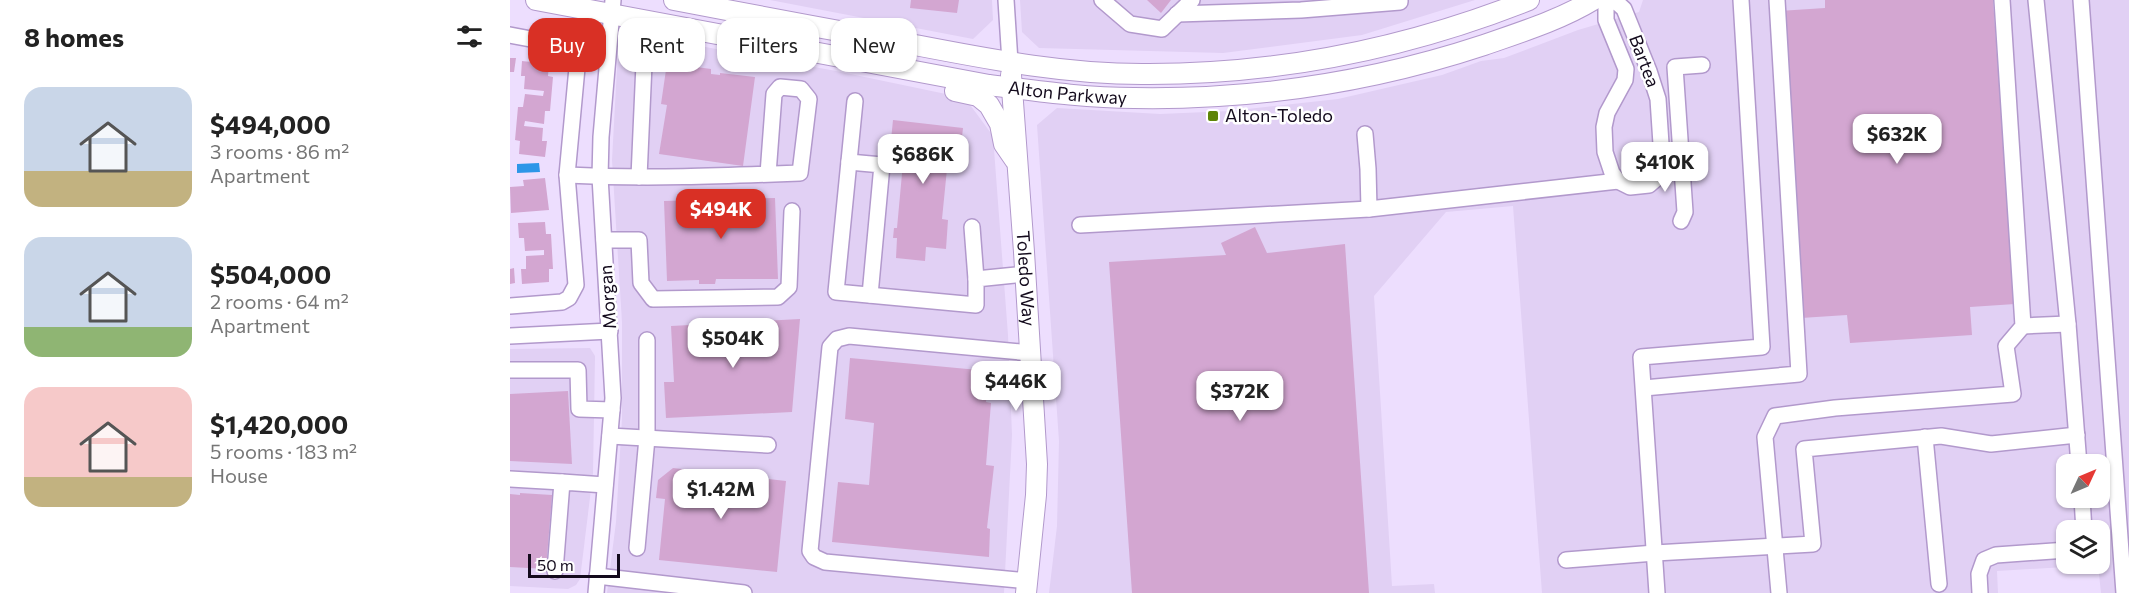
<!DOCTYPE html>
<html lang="en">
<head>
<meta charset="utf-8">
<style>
  :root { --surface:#fff; --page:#f6f6f6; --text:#222; --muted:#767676; --accent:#d93025 }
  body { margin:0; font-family:Commissioner,sans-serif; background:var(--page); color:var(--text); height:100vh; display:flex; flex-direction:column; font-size:22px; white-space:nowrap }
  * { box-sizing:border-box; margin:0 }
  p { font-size:20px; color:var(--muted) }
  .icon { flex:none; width:33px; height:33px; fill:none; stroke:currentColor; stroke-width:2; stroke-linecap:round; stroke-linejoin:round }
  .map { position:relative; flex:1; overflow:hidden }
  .drawer { display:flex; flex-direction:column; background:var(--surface); width:510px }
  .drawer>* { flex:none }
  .hud { position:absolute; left:18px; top:18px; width:570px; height:54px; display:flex; gap:12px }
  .needle { width:39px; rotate:46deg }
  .buttons { position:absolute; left:1546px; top:454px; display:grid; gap:12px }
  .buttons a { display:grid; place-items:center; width:54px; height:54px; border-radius:12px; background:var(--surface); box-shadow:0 2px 4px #0004; font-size:30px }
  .scale { position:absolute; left:18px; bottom:15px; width:92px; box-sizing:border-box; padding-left:6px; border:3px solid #130a1c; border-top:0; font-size:16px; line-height:21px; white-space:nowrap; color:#130a1c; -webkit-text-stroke:4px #fff; paint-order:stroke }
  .price { position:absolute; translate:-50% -51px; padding:0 14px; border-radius:12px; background:#fff; color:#222; font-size:20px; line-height:39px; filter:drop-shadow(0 2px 3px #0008) }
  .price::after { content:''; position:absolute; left:50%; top:36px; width:18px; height:14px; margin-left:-9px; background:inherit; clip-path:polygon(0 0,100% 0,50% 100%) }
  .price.on { background:var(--accent); color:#fff }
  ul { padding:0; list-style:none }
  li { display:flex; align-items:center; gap:18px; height:150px; padding:0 24px }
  li span { display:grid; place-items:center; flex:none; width:168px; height:120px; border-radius:18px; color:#555 }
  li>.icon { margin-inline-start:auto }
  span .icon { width:72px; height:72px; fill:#fffc; stroke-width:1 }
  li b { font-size:26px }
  h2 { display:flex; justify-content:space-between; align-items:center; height:72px; padding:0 24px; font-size:26px }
  .tag { padding:0 21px; border-radius:18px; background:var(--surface); box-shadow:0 2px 4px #0004; font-size:21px; line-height:54px }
  .tag.on { background:var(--accent); color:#fff }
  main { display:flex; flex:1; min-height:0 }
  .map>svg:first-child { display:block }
</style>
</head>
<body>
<main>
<section class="drawer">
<h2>8 homes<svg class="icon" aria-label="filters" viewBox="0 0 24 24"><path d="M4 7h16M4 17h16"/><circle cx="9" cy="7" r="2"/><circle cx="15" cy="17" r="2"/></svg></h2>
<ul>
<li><span style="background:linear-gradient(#c9d6e8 70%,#c2b280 0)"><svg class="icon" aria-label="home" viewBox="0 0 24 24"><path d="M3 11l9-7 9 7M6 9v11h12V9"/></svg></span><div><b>$494,000</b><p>3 rooms · 86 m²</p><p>Apartment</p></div></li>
<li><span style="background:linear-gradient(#c9d6e8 75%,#8fb573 0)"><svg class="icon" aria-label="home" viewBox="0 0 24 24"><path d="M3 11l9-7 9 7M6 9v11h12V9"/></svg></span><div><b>$504,000</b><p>2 rooms · 64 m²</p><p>Apartment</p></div></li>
<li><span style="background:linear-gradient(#f6c9c9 75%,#c2b280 0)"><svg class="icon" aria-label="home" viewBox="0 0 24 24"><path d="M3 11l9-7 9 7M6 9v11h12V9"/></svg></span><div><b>$1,420,000</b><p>5 rooms · 183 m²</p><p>House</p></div></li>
</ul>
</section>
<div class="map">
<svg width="1619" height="593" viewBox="0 0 1619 593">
  <rect width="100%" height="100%" fill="#eddefe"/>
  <g fill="#e1d0f4" fill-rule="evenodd">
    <polygon points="260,0 482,0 483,20 463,39"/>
    <polygon points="510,0 965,0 852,35 713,53 529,48 512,32"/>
    <path d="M 1133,0 L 1619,0 L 1619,593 L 1591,593 L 1588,565 L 1487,571 L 1488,593 L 1032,593 L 1003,206 L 936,212 L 864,296 L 882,586 L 924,584 L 925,593 L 539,593 L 547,526 L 549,441 L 527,125 L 547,108 L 650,114 L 720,111 L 828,99 L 932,75 L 971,61 L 994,58 L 1068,30 L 1129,12 ZM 1557,465 L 1590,465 L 1590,498 L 1557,498 ZM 1557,531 L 1590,531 L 1590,564 L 1557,564 Z"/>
    <polygon points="130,35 326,71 455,98 483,136 498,335 502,435 494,593 97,593 106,522 112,418 112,322 102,160 108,50"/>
    <polygon points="80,348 85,356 83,473 70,579 66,585 58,589 0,586 0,349"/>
  </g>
  <polygon fill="#2d96e8" points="29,163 30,172 7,173 7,164"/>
  <g fill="#d3a6d1">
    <polygon points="401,0 449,0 447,13 400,8"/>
    <polygon points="637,0 661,0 651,13"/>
    <polygon points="1315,0 1483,0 1505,304 1460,307 1462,335 1340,343 1337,315 1291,318 1269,11 1315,8"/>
    <polygon points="0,58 6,58 4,72 0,72"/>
    <polygon points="12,61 39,64 38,76 43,77 40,111 35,111 34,124 15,121 14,126 33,128 32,141 37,141 35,157 9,154 10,141 5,140 8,107 13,107 15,94 33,96 34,91 14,89 15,76 11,76"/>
    <polygon points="157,63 201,69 201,74 210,75 210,73 245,77 233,166 149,154 157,105 151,104"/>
    <polygon points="383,120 453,128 450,155 439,154 437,169 432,219 438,220 436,249 416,247 415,261 386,258 387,238 383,238 384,228 387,228 393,163 390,161 391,152 380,150"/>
    <polygon points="35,178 39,210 1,213 0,187 14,186 13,180"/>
    <polygon points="265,198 268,279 206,279 205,284 189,284 189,280 157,281 154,201"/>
    <polygon points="35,222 36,234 41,234 43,269 39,269 39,282 12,284 11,269 16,269 16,256 34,255 34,250 15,251 14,238 9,238 8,223"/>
    <polygon points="745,227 757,253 835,244 859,593 622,593 599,262 716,255 711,243"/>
    <polygon points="4,268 5,283 0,284 0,269"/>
    <polygon points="290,319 282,412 156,418 154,382 164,382 161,326"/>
    <polygon points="340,358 479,371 476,402 481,403 476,465 484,466 477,528 480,529 479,557 322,542 328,482 359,485 364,423 335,419"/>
    <polygon points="58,391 62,464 0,461 0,394"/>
    <polygon points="163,468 276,481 267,572 149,560 155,499 146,498 148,480"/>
    <polygon points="10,493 42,495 36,569 0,567 0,494 10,495"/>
  </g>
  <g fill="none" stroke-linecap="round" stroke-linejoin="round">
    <defs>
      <g id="minor">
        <polyline points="496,0 500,62"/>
        <polyline points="592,0 620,24 652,29 682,0"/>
        <polyline points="1096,0 1096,20 1116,69 1115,80 1097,113 1094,127 1095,152 1102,173 1108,181 1120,187 1139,185 1147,178 1152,159 1148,99 1139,71 1114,9 1104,0"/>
        <polyline points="1526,0 1558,324 1569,465"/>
        <polyline points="1571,0 1614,593"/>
        <polyline points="667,14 791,10 890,2 890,0"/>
        <polyline points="0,35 58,46 68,57 57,175 66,285 59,298 52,302 0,306"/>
        <polyline points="345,101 326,292 466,305 466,279 516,274"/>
        <polyline points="855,134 858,169 859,209"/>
        <polyline points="339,162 372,165 360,295"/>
        <path d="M 57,175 C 134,179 212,176 290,173 L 299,99 L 291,89 L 270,87 L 264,94 L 258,174"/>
        <polyline points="129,177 134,64"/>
        <polyline points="1171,221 1175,212 1165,67 1192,65"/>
        <polyline points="570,225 859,209 1108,181"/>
        <polyline points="462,227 466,279"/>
        <polyline points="94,240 129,240 131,283 143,299 268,297 279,287 282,211"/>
        <polyline points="1513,326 1558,324"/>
        <polyline points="0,336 100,331"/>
        <polyline points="0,370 68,370 69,409 102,410"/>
        <polyline points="1134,388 1289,374 1267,0"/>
        <polyline points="100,436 258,445"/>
        <polyline points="1415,437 1429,584"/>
        <polyline points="0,479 52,482"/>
        <polyline points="1572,498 1574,531"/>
        <polyline points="127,548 137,438 137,340"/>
        <polyline points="1056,560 1145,553 1303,544 1294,449 1431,436 1481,444 1567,435"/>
        <polyline points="45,571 52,482 95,485"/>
        <polyline points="87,576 234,593"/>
        <polyline points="518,581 315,562 304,557 300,551 320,347 327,339 339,336 521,353"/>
        <polyline points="86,593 103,398 90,177 91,137 103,0"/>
        <polyline points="1147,593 1131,357 1252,347 1231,0"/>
        <polyline points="1269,593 1255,437 1265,416 1325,408 1503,394 1496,346 1513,326 1492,0"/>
        <polyline points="1470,593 1469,574 1474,560 1486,555 1557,550"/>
      </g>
      <g id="major">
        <path id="s1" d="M 26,0 L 479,85 C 527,91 575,98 624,98 C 742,100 862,82 974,45 C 1011,32 1050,20 1083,0"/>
        <path d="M 164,0 C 243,15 321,30 400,44 C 478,59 558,75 639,74 C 769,74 898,48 1019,0"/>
        <path id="s2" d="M 501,75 L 514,252 L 527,464 L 526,495 L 516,593"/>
        <polyline points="445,91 468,96 479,105 490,124 494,144 505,160"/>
      </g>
    </defs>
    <use href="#minor" stroke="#b299cc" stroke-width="18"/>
    <use href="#major" stroke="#b299cc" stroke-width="22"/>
    <use href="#minor" stroke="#fff" stroke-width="15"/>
    <use href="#major" stroke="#fff" stroke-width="20"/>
  </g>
  <rect fill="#5e8507" stroke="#fff" stroke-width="2" x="697" y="110" width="12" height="12" rx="3"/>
  <g text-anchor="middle" stroke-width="5" stroke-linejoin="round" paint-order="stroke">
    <g font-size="18" fill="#130a1c" stroke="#fff">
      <text transform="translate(1134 61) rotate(69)" y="6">Bartea</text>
      <text dy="6" stroke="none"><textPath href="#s1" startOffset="540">Alton Parkway</textPath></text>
      <text dy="6" stroke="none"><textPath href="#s2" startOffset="204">Toledo Way</textPath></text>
      <text transform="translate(98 297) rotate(-94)" y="6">Morgan</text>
    </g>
    <g font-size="18" fill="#130a1c" stroke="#fff" text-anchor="start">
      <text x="715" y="122">Alton-Toledo</text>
    </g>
  </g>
</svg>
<div class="buttons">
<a><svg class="needle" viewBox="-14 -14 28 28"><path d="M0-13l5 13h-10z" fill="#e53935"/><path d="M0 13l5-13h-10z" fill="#767676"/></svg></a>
<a><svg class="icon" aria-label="layers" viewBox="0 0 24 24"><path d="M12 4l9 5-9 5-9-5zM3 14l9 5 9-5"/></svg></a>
</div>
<div class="scale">50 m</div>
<b class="price" style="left:1387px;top:165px">$632K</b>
<b class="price" style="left:413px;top:185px">$686K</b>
<b class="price" style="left:1155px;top:193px">$410K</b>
<b class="price on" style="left:211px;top:240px">$494K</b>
<b class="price" style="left:223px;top:369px">$504K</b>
<b class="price" style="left:506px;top:412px">$446K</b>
<b class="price" style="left:730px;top:422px">$372K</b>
<b class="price" style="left:211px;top:520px">$1.42M</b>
<div class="hud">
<a class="tag on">Buy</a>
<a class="tag">Rent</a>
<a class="tag">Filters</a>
<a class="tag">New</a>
</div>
</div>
</main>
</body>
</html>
